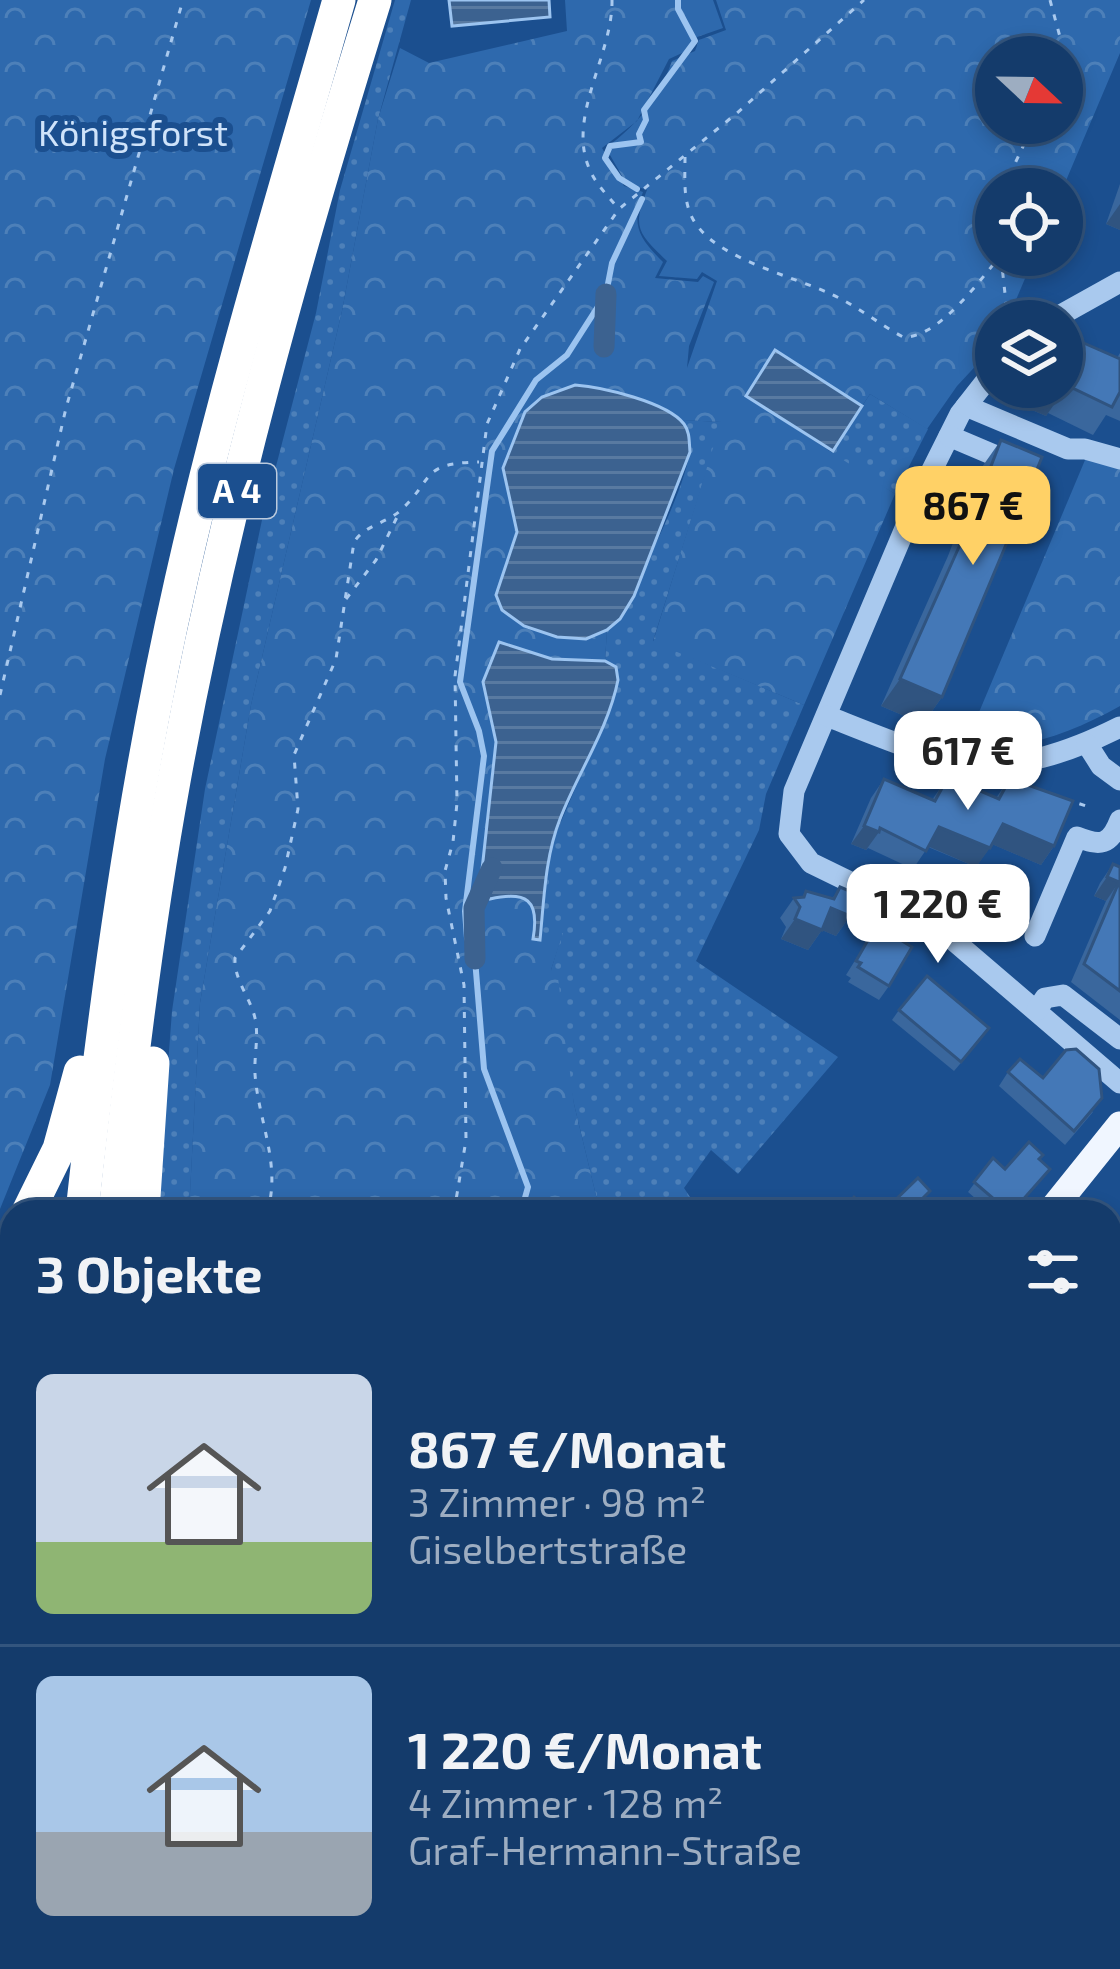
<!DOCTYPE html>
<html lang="de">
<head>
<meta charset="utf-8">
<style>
  :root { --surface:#143b6b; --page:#214673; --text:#f1f3f6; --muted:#9dadc1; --line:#33557e; --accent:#ffd166 }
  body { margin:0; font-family:"Exo 2",sans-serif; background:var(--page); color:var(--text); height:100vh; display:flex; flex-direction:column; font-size:45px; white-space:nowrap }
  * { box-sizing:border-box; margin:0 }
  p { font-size:39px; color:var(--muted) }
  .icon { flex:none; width:66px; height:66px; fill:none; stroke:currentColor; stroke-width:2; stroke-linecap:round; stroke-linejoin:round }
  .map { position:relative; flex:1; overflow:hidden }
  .side { position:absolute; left:0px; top:1200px; width:1122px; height:771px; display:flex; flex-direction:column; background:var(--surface); border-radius:36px 36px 0 0; box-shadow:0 6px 18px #0003,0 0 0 3px var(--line) }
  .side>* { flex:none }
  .needle { width:78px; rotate:112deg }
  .buttons { position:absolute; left:975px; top:36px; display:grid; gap:24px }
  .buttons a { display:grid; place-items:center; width:108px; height:108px; border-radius:50%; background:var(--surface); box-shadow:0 6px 18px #0003,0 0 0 3px var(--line); font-size:60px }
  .price { position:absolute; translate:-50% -102px; padding:0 27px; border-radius:24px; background:#fff; color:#222; font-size:39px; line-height:78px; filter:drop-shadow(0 3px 6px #0008) }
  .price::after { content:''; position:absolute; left:50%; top:72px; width:36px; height:27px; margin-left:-18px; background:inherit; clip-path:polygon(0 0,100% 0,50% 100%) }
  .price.active { background:var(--accent); color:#111 }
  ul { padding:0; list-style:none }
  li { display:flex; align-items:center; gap:36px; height:300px; padding:0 36px }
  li+li { border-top:3px solid var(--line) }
  li span { display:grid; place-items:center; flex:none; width:336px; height:240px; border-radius:18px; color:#555 }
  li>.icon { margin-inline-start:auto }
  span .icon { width:144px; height:144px; fill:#fffc; stroke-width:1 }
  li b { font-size:51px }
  h2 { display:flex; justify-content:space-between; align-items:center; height:144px; padding:0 36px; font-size:51px }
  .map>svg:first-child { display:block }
</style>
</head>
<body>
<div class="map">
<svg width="1120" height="1969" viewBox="0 0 1120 1969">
  <defs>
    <pattern id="grass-dots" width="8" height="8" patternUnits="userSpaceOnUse" patternTransform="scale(3)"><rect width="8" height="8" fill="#2e69ad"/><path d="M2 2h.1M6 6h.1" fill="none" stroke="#4d80b9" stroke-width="1.8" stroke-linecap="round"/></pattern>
    <pattern id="forest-crowns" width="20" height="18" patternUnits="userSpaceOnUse" patternTransform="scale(3)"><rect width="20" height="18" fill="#2e69ad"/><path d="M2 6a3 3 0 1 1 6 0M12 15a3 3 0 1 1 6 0" fill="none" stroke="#4d80b9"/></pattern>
    <pattern id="water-rules" width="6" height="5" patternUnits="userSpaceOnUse" patternTransform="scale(3)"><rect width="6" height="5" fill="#3c6290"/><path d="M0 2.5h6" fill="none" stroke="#597aa1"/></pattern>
  </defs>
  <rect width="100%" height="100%" fill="#1b4f8f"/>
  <g fill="url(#grass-dots)">
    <polygon points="395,0 411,0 378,119 342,311 251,705 200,1003 189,1212 157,1212 172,1011 205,789 262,520 316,313 340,190"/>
    <polygon points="870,394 928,429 895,494 830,455"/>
    <path d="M 682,420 L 722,422 L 653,641 L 804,705 L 766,794 L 759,830 L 696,961 L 838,1057 L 738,1174 L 711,1150 L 684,1188 L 700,1212 L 600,1212 L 574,1104 L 551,970 L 562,934 L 540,940 L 551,845 L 615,696 L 616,668 L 605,661 L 607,630 L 620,618 C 637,581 689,484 690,447 C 690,437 687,429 682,420 Z"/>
    <polygon points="12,1254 12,1534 0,1519 0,1270"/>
    <polygon points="629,1959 737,1959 728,1969 631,1969"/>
    <polygon points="767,1959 901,1959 889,1969 854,1969 842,1963 838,1969 758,1969"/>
  </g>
  <g fill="url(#forest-crowns)" fill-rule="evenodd">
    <polygon points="0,0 311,0 174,469 105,759 50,1085 0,1209"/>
    <path d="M 565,0 L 713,0 L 723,28 L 697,37 L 693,48 L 669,59 L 637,121 L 602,148 L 624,186 L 643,192 C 631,225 638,237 663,262 L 655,278 L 698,282 L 703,276 L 714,282 L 689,346 L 687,368 L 717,281 L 702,272 L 697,279 L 659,276 L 667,261 C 638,233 632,228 647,190 L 626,183 L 606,148 C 639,123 658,100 672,61 L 695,51 L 699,40 L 726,30 L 716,0 L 1120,0 L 1120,53 L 1062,190 L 996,189 L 996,255 L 1035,255 L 1007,321 L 996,321 L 996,344 L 957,386 L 927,429 L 870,394 L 862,406 L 775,350 L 746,396 L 895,494 L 804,705 L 653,642 L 721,422 L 682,420 L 617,392 L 525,412 L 503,468 L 517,532 L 496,595 L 502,610 L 586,639 L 607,630 L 605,661 L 552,659 L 530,653 L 483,682 L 496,742 L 480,889 L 490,899 C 528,893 538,898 533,939 L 563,933 L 551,970 L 558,978 L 574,1104 L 600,1212 L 522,1212 L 529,1184 L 485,1068 L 486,1061 L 481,1069 L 526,1186 L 519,1212 L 189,1212 L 200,1003 L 251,705 L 342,311 L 378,119 L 400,48 L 429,63 L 567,31 ZM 996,57 L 1062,57 L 1062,123 L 996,123 Z"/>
    <path d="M 1088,453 L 1120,467 L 1120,706 C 1070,734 1021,751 964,748 Z"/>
    <path d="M 0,1604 C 27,1655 6,1730 0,1785 Z"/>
    <polygon points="1120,1835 1120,1969 889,1969 901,1959 1110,1959 1110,1842"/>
    <polygon points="168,1959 373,1959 370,1969 169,1969"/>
    <polygon points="376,1959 505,1959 499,1969 373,1969"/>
  </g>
  <g fill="url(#water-rules)" stroke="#9cc4f0" stroke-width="3">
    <polygon points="449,0 549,0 550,17 452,26"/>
    <polygon points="775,350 862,406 833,451 746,396"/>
    <path d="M 575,385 C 602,387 667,402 684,424 C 690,432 689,442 690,452 L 634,596 L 620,619 L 607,630 L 586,639 L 557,637 L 524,626 L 502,610 L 496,595 L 517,532 L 503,468 L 525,412 L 542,397 Z"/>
    <path d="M 499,642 L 552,659 L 605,661 L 616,667 L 618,680 C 608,730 578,772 560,819 C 545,857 544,900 540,940 L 533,939 C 540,899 526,891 490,899 L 480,888 L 496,742 L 483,682 Z"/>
  </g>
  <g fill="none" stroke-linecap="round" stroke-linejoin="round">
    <g stroke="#9cc4f0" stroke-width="6">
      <polyline points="637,189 619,178 605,158 610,146 641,142 639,134 646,120 644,110 695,41 678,9 678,0"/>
      <polyline points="521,1212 528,1187 484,1069 475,959 467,938 465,911 484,756 479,731 460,682 492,451 536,380 567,355 606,294 612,263 642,199"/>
      <polyline points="373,1969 376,1959"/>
    </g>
    <g stroke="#3c6290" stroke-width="21">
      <polyline points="604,347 606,294"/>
      <polyline points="475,959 474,908 492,868"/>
    </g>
    <g stroke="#a9c9ee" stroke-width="3" stroke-dasharray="6 9" stroke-linecap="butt">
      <path d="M 612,0 C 613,54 567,116 589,168 C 595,183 607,195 617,207"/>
      <polyline points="1050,0 1060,37 1060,57"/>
      <path d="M 685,157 C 685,182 682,208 699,228 C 724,260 794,277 831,294 C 857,306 879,324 903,337 C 938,339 980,280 1001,255"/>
      <polyline points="1003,189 1034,123"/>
      <polyline points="1001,257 1008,321"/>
      <polyline points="346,599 376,560 400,511"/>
      <polyline points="0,695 66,408 183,0"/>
      <polyline points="1051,794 1089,807"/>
      <path d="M 267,1212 C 282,1166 258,1120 255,1074 C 254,1055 259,1037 255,1018 C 250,997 234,980 235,958 L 270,911 L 285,868 L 298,809 L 294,755 L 336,659 L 354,542 C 365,525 387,523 401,510 C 435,478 420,463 479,462"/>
      <polyline points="454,1212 466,1140 464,985 446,898 445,871 453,842 457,803 455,676 487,424 520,349 619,209 737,113 864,0"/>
      <polyline points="226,1969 230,1959"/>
    </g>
    <g stroke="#a9c9ee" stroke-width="21">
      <polyline points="1050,321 1120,282"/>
      <polyline points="996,368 960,414 917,500 794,791 789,834 811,863 932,922 1120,1083"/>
      <polyline points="966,406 1068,449 1085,449 1120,459"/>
      <polyline points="949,436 1015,464"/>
      <path d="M 827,716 C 948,764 996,789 1120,727"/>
      <polyline points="1087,744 1101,766 1120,780"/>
      <path d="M 1035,936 L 1077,837 C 1100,846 1110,846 1120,820"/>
      <polyline points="1037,1010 1045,998 1063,995 1120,1039"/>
      <polyline points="1110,1396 1120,1402"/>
      <polyline points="1110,1807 1120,1808"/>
      <polyline points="621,1959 624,1969"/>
    </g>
    <g stroke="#f0f6ff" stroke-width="27">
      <polyline points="1050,1212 1120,1125"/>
      <polyline points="553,1969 559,1959"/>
    </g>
    <g stroke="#fff" stroke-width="33">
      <polyline points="28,1212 59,1149 80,1072"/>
      <path d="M 82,1212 C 105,1000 134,789 181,581 C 225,385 284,193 339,0"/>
      <path d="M 115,1212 C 130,1068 148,924 174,781 C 222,516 295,257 375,0"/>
      <polyline points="143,1212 153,1063"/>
      <polyline points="0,1255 12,1238"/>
      <polyline points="0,1530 12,1549"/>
      <polyline points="129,1959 129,1969"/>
      <polyline points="12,1969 13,1959"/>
      <polyline points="49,1969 50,1959"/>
    </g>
  </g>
  <g fill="#3a679d">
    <polygon points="1120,184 1120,230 1106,224"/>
    <polygon points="1070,337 1117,358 1120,353 1120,421 1106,415 1093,435 1048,413 1046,416 1032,410 1042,387 1062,387 1062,348"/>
    <polygon points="1001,440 1022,522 1016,520 942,697 923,724 881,706 948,556 982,467"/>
    <polygon points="1012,775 1025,784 1054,846 1041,865 992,844 976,867 928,847 913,869 868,848 866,850 851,844 871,798 884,779 932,800 948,777 996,798"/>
    <polygon points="1113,864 1120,867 1120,1020 1071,982 1106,901 1094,896 1100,883"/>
    <polygon points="840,887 850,916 836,936 822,930 808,950 781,939 786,927 780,918 794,898 802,897 806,891 832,899"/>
    <polygon points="872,933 889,986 879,1000 848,982 851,978 846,975"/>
    <polygon points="899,1010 983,1037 954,1071 892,1020"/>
    <polygon points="1008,1072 1043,1078 1093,1112 1065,1145 999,1086"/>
    <polygon points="993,1158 1005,1169 1039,1159 1050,1169 1014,1212 991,1212 968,1192"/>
    <polygon points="1120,1451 1120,1479 1117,1480 1110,1473 1110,1452"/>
    <polygon points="1120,1554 1120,1655 1112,1659 1110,1655 1110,1625 1114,1621 1114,1601 1110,1601 1110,1570 1119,1559"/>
  </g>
  <g fill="#305480">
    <polygon points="1120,204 1120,230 1106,224"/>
    <polygon points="1048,387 1065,389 1046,416 1032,410"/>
    <polygon points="1029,490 1041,495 1022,522 1010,517"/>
    <polygon points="900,679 942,697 923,724 881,706"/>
    <polygon points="1003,824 1054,846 1041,865 989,843"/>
    <polygon points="864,826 879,832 866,850 851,844"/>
    <polygon points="939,827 990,848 976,867 925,845"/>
    <polygon points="1107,877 1119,882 1106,901 1094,896"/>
    <polygon points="831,908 850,916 836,936 819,929 822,930 808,950 781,939 795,919"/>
    <polygon points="1116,1589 1120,1589 1120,1593 1114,1601 1110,1601"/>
  </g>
  <g fill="#4478b7" stroke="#305480" stroke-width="3">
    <polygon points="1070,337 1120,359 1120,392 1112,407 1066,385 1065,389 1060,387 1062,387 1062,356"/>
    <polygon points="1001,440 1042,457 1034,477 1046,482 1041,495 1029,490 942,697 900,679 967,529"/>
    <polygon points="1012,775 1026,781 1025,784 1073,801 1054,846 1003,824 990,848 939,827 926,851 880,828 879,832 864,826 884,779 935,801 948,777 999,799"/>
    <polygon points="1113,864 1120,867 1120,991 1084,964 1119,882 1107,877"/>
    <polygon points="840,887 859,895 850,916 831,908 822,930 795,919 800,907 794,898 804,897 806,891 834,899"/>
    <polygon points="881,928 912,947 889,986 858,967 861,963 856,961 872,933 876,936"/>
    <polygon points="927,976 989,1028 961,1062 899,1010"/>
    <polygon points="1076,1049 1099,1069 1102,1098 1074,1131 1008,1072 1020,1059 1043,1078 1066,1050"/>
    <polygon points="1029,1142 1043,1155 1039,1159 1050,1169 1012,1212 1009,1212 974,1182 993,1158 1005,1169"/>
    <polygon points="918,1178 930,1191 920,1201 932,1212 883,1212"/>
    <polygon points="854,1197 871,1212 840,1212"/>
    <polygon points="1120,1451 1120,1468 1110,1460 1110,1452"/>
    <polygon points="1118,1559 1120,1559 1120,1589 1116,1589"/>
    <polygon points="1113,1621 1120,1621 1120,1646 1112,1631"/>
  </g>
  <g text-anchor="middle" stroke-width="12" stroke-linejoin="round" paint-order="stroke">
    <rect fill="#1b4f8f" stroke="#bbcadd" stroke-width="3" x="198" y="464" width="78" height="54" rx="9"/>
    <g font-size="33" font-weight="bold" fill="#fff">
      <text x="237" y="503">A 4</text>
    </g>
    <g font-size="36" fill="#cfe3fa" stroke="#1b4f8f">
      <text x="133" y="146">Königsforst</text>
    </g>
  </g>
</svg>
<div class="buttons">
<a><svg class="needle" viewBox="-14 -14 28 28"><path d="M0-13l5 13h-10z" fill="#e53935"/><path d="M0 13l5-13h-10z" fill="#9dadc1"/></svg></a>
<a><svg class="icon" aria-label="locate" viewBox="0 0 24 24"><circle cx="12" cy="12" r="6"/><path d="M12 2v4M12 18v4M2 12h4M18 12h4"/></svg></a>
<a><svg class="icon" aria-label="layers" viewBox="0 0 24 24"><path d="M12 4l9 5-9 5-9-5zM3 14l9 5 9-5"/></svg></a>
</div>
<b class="price active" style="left:973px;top:568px">867 €</b>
<b class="price" style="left:968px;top:813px">617 €</b>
<b class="price" style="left:938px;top:966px">1 220 €</b>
<section class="side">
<h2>3 Objekte<svg class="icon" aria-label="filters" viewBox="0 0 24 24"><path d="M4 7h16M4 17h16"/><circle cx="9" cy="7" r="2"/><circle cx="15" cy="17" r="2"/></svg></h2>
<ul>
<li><span style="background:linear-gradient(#c9d6e8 70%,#8fb573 0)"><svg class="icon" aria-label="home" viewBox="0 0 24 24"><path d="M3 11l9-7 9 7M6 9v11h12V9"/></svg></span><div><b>867 €/Monat</b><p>3 Zimmer · 98 m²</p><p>Giselbertstraße</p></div></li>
<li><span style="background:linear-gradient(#a9c7e8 65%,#9aa5b1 0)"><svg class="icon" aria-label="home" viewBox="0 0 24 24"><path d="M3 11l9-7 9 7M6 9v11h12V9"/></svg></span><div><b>1 220 €/Monat</b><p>4 Zimmer · 128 m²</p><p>Graf-Hermann-Straße</p></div></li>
</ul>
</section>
</div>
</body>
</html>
